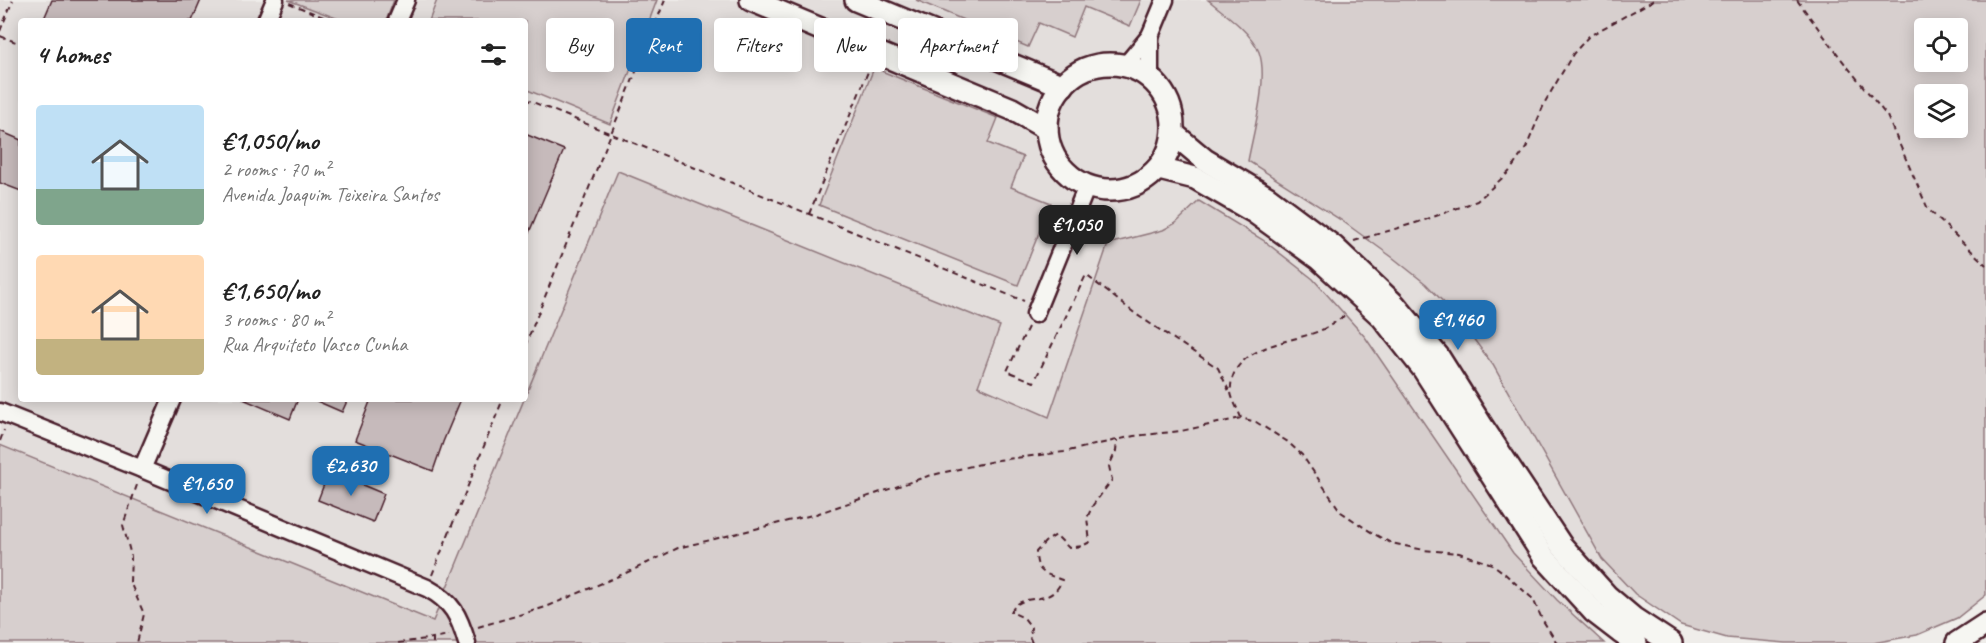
<!DOCTYPE html>
<html lang="en">
<head>
<meta charset="utf-8">
<style>
  :root { --surface:#fff; --page:#f6f6f6; --text:#222; --muted:#767676; --accent:#1f6fb2 }
  body { margin:0; font-family:Caveat,sans-serif; background:var(--page); color:var(--text); height:100vh; display:flex; flex-direction:column; font-size:22px; white-space:nowrap }
  * { box-sizing:border-box; margin:0 }
  p { font-size:20px; color:var(--muted) }
  .icon { flex:none; width:33px; height:33px; fill:none; stroke:currentColor; stroke-width:2; stroke-linecap:round; stroke-linejoin:round }
  .map { position:relative; flex:1; overflow:hidden }
  .details { position:absolute; left:18px; top:18px; width:510px; height:384px; display:flex; flex-direction:column; background:var(--surface); border-radius:6px; box-shadow:0 3px 15px #0003 }
  .details>* { flex:none }
  .hud { position:absolute; left:546px; top:18px; width:570px; height:54px; display:flex; gap:12px }
  .fabs { position:absolute; left:1914px; top:18px; display:grid; gap:12px }
  .fabs a { display:grid; place-items:center; width:54px; height:54px; border-radius:6px; background:var(--surface); box-shadow:0 3px 15px #0003; font-size:30px }
  .price { position:absolute; translate:-50% -51px; padding:0 14px; border-radius:12px; background:var(--accent); color:#fff; font-size:20px; line-height:39px; filter:drop-shadow(0 2px 3px #0008) }
  .price::after { content:''; position:absolute; left:50%; top:36px; width:18px; height:14px; margin-left:-9px; background:inherit; clip-path:polygon(0 0,100% 0,50% 100%) }
  .price.on { background:#222; color:#fff }
  ul { padding:0; list-style:none }
  li { display:flex; align-items:center; gap:18px; height:150px; padding:0 18px }
  li span { display:grid; place-items:center; flex:none; width:168px; height:120px; border-radius:6px; color:#555 }
  li>.icon { margin-inline-start:auto }
  span .icon { width:72px; height:72px; fill:#fffc; stroke-width:1 }
  li b { font-size:26px }
  h2 { display:flex; justify-content:space-between; align-items:center; height:72px; padding:0 18px; font-size:26px }
  .tag { padding:0 21px; border-radius:6px; background:var(--surface); box-shadow:0 3px 15px #0003; font-size:21px; line-height:54px }
  .tag.on { background:var(--accent); color:#fff }
  .map>svg:first-child { display:block }
</style>
</head>
<body>
<div class="map">
<svg width="1986" height="643" viewBox="0 0 1986 643">
  <rect width="100%" height="100%" fill="#efedea"/>
  <filter id="ink" filterUnits="userSpaceOnUse"><feTurbulence type="fractalNoise" baseFrequency=".0167" numOctaves="2"/><feDisplacementMap in="SourceGraphic" scale="12" xChannelSelector="R" yChannelSelector="G"/><feConvolveMatrix kernelMatrix="1 2 1 2 8 2 1 2 1" color-interpolation-filters="sRGB"/></filter>
  <g filter="url(#ink)">
    <path fill="#e3dedc" fill-rule="evenodd" d="M 0,0 L 1360,0 L 1801,461 L 1585,643 L 0,643 ZM 21,21 L 525,21 L 525,399 L 21,399 Z"/>
    <g fill="#d7cfce" stroke="#90777c" stroke-width="1.5" fill-rule="evenodd">
      <polygon points="288,0 394,0 386,21 344,21"/>
      <polygon points="437,0 657,0 610,124 525,89 525,21 429,21"/>
      <polygon points="916,0 1141,0 1130,26 1084,7 1072,37 1039,23 1028,47"/>
      <path d="M 1208,0 L 1986,0 L 1986,595 L 1957,618 L 1917,635 L 1873,643 L 1786,643 L 1727,638 L 1681,625 L 1635,594 L 1602,559 L 1493,365 L 1455,314 L 1426,284 L 1392,257 L 1341,220 L 1248,161 C 1253,133 1269,79 1259,52 C 1252,33 1223,12 1208,0 ZM 1924,28 L 1958,28 L 1958,62 L 1924,62 ZM 1924,94 L 1958,94 L 1958,128 L 1924,128 Z"/>
      <polygon points="874,68 998,118 988,143 1023,157 1011,187 1051,203 1018,285 819,205"/>
      <polygon points="618,171 1000,326 978,386 1049,417 1108,244 1163,230 1176,223 1199,201 1263,240 1313,279 1365,337 1513,553 1557,600 1604,643 0,643 0,445 433,621"/>
    </g>
    <g fill="#c6babb" stroke="#4a1f2b" stroke-width="1.5">
      <polygon points="52,0 201,0 192,21 43,21"/>
      <polygon points="0,131 21,140 21,191 0,183"/>
      <polygon points="525,134 564,150 525,242"/>
      <polygon points="243,399 298,399 290,419"/>
      <polygon points="312,399 348,399 342,412"/>
      <polygon points="371,399 461,399 443,442 433,471 355,440"/>
      <polygon points="329,471 384,494 373,522 318,500"/>
    </g>
    <g fill="none" stroke-linecap="round" stroke-linejoin="round">
      <defs>
        <g id="minor">
          <polyline points="266,21 275,0"/>
          <polyline points="397,21 406,0"/>
          <polyline points="1125,66 1150,36 1165,0"/>
          <polyline points="1150,78 1150,36"/>
          <polyline points="1035,314 1087,186"/>
          <path d="M 0,412 L 142,469 L 427,588 C 453,602 459,616 467,643"/>
          <polyline points="142,469 172,399"/>
        </g>
        <g id="tertiary">
          <polyline points="751,0 1012,109 1047,129"/>
          <polyline points="856,0 1063,86"/>
          <circle cx="1110" cy="127" r="63"/>
          <polyline points="1174,134 1205,160 1267,197 1334,247 1394,304 1438,356 1482,426 1561,545 1607,596 1633,618 1671,643"/>
          <polyline points="1159,169 1195,178 1254,212 1319,259 1382,317 1424,370 1544,557 1594,612 1620,632 1636,643"/>
          <polyline points="1957,643 1986,624"/>
        </g>
      </defs>
      <use href="#minor" stroke="#4a1f2b" stroke-width="21"/>
      <use href="#tertiary" stroke="#4a1f2b" stroke-width="26"/>
      <g stroke="#4a1f2b" stroke-width="2" stroke-dasharray="6 4.5" stroke-linecap="butt">
        <polyline points="1797,0 1842,60 1887,116 1928,209 1986,265"/>
        <polyline points="289,3 333,21"/>
        <polyline points="0,31 13,0"/>
        <polyline points="0,36 21,44"/>
        <polyline points="525,99 1024,301"/>
        <polyline points="809,214 870,67"/>
        <polyline points="1354,241 1422,221 1477,201 1509,172 1526,148 1545,102 1573,54 1589,36 1654,0"/>
        <path d="M 1344,316 C 1333,324 1324,330 1311,334 C 1282,343 1228,350 1231,392 C 1231,398 1239,411 1241,418 L 1256,422 L 1288,442 L 1302,455 L 1341,512 L 1374,534 L 1391,543 L 1424,550 L 1459,553 L 1492,564 L 1503,572 L 1533,599 L 1542,619 L 1557,643"/>
        <polyline points="1028,327 1007,371 1034,382 1086,275 1137,315 1218,368 1230,393"/>
        <polyline points="525,346 665,0"/>
        <polyline points="0,441 4,430"/>
        <polyline points="137,485 123,525 131,556 130,582 144,614 137,643"/>
        <polyline points="432,575 503,399"/>
        <polyline points="478,627 546,607 635,569 678,548 816,514 928,476 998,460 1064,452 1134,436 1181,431 1241,418"/>
        <polyline points="398,643 433,638"/>
        <polyline points="433,643 433,638 449,635"/>
        <path d="M 1032,643 L 1030,638 L 1031,627 L 1024,618 L 1011,612 C 1022,589 1050,610 1062,580 C 1044,573 1036,573 1036,552 L 1045,542 L 1056,535 L 1069,548 L 1082,546 L 1090,542 L 1087,518 L 1093,505 L 1112,480 L 1109,466 L 1116,451 L 1117,440"/>
      </g>
      <use href="#minor" stroke="#f6f6f2" stroke-width="16"/>
      <use href="#tertiary" stroke="#f6f6f2" stroke-width="21"/>
    </g>
  </g>
</svg>
<div class="fabs">
<a><svg class="icon" aria-label="locate" viewBox="0 0 24 24"><circle cx="12" cy="12" r="6"/><path d="M12 2v4M12 18v4M2 12h4M18 12h4"/></svg></a>
<a><svg class="icon" aria-label="layers" viewBox="0 0 24 24"><path d="M12 4l9 5-9 5-9-5zM3 14l9 5 9-5"/></svg></a>
</div>
<b class="price on" style="left:1077px;top:256px">€1,050</b>
<b class="price" style="left:1458px;top:351px">€1,460</b>
<b class="price" style="left:351px;top:497px">€2,630</b>
<b class="price" style="left:207px;top:515px">€1,650</b>
<div class="hud">
<a class="tag">Buy</a>
<a class="tag on">Rent</a>
<a class="tag">Filters</a>
<a class="tag">New</a>
<a class="tag">Apartment</a>
</div>
<section class="details">
<h2>4 homes<svg class="icon" aria-label="filters" viewBox="0 0 24 24"><path d="M4 7h16M4 17h16"/><circle cx="9" cy="7" r="2"/><circle cx="15" cy="17" r="2"/></svg></h2>
<ul>
<li><span style="background:linear-gradient(#bfe0f5 70%,#7fa58c 0)"><svg class="icon" aria-label="home" viewBox="0 0 24 24"><path d="M3 11l9-7 9 7M6 9v11h12V9"/></svg></span><div><b>€1,050/mo</b><p>2 rooms · 70 m²</p><p>Avenida Joaquim Teixeira Santos</p></div></li>
<li><span style="background:linear-gradient(#ffd9b3 70%,#c2b280 0)"><svg class="icon" aria-label="home" viewBox="0 0 24 24"><path d="M3 11l9-7 9 7M6 9v11h12V9"/></svg></span><div><b>€1,650/mo</b><p>3 rooms · 80 m²</p><p>Rua Arquiteto Vasco Cunha</p></div></li>
</ul>
</section>
</div>
</body>
</html>
